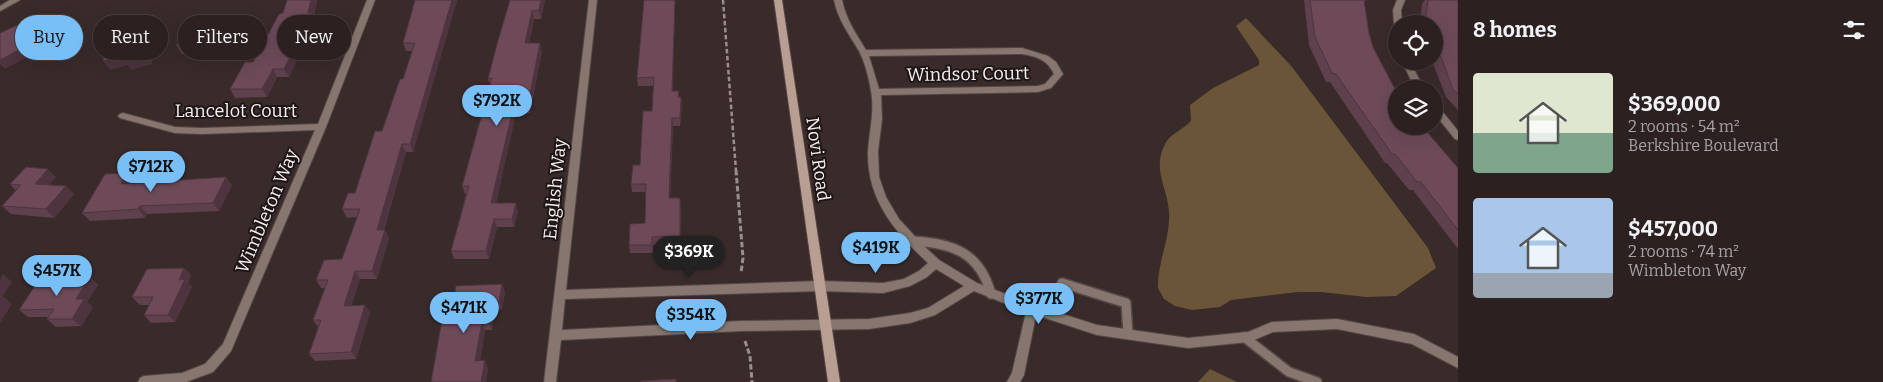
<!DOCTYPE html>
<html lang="en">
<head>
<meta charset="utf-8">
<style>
  :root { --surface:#2c2020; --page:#342829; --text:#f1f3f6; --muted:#a6a3a5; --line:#483e3e; --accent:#78bff7 }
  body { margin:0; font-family:Bitter,serif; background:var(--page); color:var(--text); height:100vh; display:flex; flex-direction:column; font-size:19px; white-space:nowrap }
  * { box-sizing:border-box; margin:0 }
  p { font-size:16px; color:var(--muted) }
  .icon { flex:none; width:28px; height:28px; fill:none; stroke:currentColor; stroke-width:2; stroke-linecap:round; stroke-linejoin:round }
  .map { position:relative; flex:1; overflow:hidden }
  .drawer { display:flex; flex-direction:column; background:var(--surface); width:425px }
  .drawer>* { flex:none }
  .hud { position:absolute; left:15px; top:15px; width:475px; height:45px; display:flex; gap:10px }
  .tools { position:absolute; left:1388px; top:15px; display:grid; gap:10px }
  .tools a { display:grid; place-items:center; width:55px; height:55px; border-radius:50%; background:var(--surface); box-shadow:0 5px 20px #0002,0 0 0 1px var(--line); font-size:25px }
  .price { position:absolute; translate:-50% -42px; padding:0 11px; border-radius:18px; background:var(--accent); color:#111; font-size:16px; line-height:32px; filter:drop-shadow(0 1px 2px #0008) }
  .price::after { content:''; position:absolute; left:50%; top:30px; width:15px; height:11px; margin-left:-8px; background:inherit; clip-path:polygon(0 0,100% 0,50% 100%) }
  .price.current { background:#222; color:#fff }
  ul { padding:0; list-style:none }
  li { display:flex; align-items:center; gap:15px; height:125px; padding:0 15px }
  li span { display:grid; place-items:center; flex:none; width:140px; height:100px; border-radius:5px; color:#555 }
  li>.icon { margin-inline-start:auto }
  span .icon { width:60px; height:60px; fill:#fffc; stroke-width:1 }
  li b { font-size:21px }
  h2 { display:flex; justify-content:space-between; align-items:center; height:60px; padding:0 15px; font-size:21px }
  .pill { padding:0 18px; border-radius:22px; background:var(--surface); box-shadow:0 5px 20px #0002,0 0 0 1px var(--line); font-size:18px; line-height:45px }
  .pill.current { background:var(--accent); color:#111 }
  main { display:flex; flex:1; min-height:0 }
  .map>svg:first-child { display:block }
</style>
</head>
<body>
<main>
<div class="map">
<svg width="1458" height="382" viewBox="0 0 1458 382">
  <rect width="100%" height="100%" fill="#3a2b2b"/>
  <g fill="#6b5539">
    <path d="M 1246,18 L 1292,67 L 1428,248 L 1436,268 L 1396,296 L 1366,297 L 1321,292 L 1298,292 L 1231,300 L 1220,307 L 1192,310 L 1175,306 L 1164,299 L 1158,288 C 1157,263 1171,237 1169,211 C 1167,187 1152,169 1165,144 C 1171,133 1183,130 1191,121 L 1190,105 L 1213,88 L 1259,65 L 1259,60 L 1236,26 Z"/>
    <polygon points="1210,369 1237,382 1198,382"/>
  </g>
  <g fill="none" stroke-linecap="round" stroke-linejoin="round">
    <defs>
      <g id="lane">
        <path d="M 913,241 C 953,243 980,253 991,294"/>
        <polyline points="1052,315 1062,283 1126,303 1128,334"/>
        <polyline points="1244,337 1289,372 1317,382"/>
      </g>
      <g id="street">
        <polygon points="10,0 20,0 0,11 0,6"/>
        <polygon points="367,0 375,0 326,127 231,351 213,372 186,382 138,382 140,378 144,376 182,373 205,364 223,344 315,130 202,134 175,133 120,118 118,116 120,114 123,113 175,127 202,128 318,124"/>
        <path d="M 589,0 L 597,0 L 566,290 L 820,281 L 883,283 L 904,279 L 919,271 L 928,263 C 895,232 867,200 868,152 C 869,132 875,112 871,91 C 869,79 865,62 859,51 C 849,34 838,20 834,0 L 842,0 C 846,19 856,34 866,50 L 1022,48 L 1048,56 L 1056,62 L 1063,74 L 1051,88 L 1038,92 L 881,95 L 882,119 L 878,151 L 879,177 L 886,197 L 899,219 L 923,245 L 939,260 L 977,283 L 1034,305 L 1097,325 L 1188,338 L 1248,332 L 1272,322 L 1337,319 L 1414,334 L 1458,357 L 1458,368 L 1412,344 L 1337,329 L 1273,332 L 1249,342 L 1188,348 L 1097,335 L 1036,315 L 1024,375 L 1020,382 L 1007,382 L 1012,373 L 1026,312 L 974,291 L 935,315 L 910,323 L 869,329 L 741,331 L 561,340 L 556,382 L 544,382 ZM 1022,54 C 1036,56 1048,60 1054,74 L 1045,84 L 1038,86 L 879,89 L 869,56 ZM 936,269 L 964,286 L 928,308 L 910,313 L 869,319 L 741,321 L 562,330 L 565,299 L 820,291 L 883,293 L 910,286 L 927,277 Z"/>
        <polygon points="1397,0 1405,0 1401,10 1402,24 1396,24 1396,26 1394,24 1393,10"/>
        <polygon points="1402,61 1410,61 1424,89 1415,89"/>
        <polygon points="1434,104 1437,105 1458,131 1458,140 1455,139 1434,113"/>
      </g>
      <polygon id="secondary" points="774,0 782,0 840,382 828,382"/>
    </defs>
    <use href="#lane" stroke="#554746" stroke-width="12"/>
    <use href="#street" stroke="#554746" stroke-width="2"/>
    <use href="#secondary" stroke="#554746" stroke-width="2"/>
    <polyline stroke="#9a8e8d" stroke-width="2.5" stroke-dasharray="4.5 2.5" stroke-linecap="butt" points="723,0 736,171"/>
    <g stroke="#9a8e8d" stroke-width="3" stroke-dasharray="5.5 2.5" stroke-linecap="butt">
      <polyline points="736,170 743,258 741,273"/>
      <polyline points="745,341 750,356 752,382"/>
    </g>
    <use href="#lane" stroke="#87766f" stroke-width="9"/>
    <use href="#street" fill="#87766f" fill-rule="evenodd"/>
    <use href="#secondary" fill="#b99e92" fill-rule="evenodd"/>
  </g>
  <g fill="#5f404d">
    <polygon points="287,0 317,0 314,16 316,21 289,77 277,77 267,97 235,98 230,89 253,62 283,13"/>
    <polygon points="457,0 413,152 406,152 384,230 389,238 377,279 360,279 351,306 365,305 370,313 356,359 315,361 309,354 318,327 313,320 325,288 321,288 316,280 342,259 357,217 347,218 342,209 355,193 382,131 403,79 412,51 406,51 403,43"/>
    <polygon points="510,0 545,0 541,19 534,19 529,43 542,51 530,113 516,113 496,203 518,211 514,227 497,227 489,259 454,259 451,251 466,194 465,194 462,186 490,84 488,79"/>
    <polygon points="644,0 673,91 679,91 679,97 681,97 682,105 680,126 673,126 670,198 681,206 680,244 653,245 653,253 630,253 629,245 645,223 646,192 632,192 631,184 640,165 652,111 653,86 638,86 637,78"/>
    <polygon points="1304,0 1366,0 1364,2 1369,33 1396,126 1430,126 1426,131 1458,168 1458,249 1413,190 1409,190 1387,163 1385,163 1330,82 1326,82 1309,45"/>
    <polygon points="1425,0 1458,0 1458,110 1446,97 1432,61 1434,61 1434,24 1420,24 1422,4"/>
    <polygon points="232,33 237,42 221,58 182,54 176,45"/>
    <polygon points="56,177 49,185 74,194 54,218 11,214 2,206 16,191 10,184"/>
    <polygon points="134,181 133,183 232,185 219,211 147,214 145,218 90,221 82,213"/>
    <polygon points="184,268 191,275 188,283 192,287 175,322 151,323 144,315 149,305 140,305 132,297"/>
    <polygon points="90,277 98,285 87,302 93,307 81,326 56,327 47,319 49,317 28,317 19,310"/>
    <polygon points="502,284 505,292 502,309 495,310 492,330 485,330 480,361 488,368 486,382 431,382 453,303"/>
  </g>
  <g fill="#4d343e">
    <polygon points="311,0 317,0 314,16 316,21 289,77 284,69 308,13"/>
    <polygon points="452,0 457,0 413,152 410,144"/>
    <polygon points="541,0 545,0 541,19 539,10"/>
    <polygon points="675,0 673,99 672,91"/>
    <polygon points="532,11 534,19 527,52 525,43"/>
    <polygon points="148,32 154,40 152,64 131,70 128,65 110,70 103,61 125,56"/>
    <polygon points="232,33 237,42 221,58 216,50"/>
    <polygon points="47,35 53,43 5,69 0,64 0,60"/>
    <polygon points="540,43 542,51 530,113 528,104"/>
    <polygon points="273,69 277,77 267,97 262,89"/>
    <polygon points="681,97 682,105 680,126 680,118"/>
    <polygon points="514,105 516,113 494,211 491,203"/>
    <polygon points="672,118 673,126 670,207 669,198"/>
    <polygon points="402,144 406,152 381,238 377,230"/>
    <polygon points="48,169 56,177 43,192 35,184"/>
    <polygon points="127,173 134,181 128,192 121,184"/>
    <polygon points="226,177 232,185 219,211 213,203"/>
    <polygon points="66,186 74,194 54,218 46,209"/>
    <polygon points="680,198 681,206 680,244"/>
    <polygon points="516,203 518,211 514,227 512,219"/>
    <polygon points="140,206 147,214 145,218 138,209"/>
    <polygon points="494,219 497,227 489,259 486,251"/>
    <polygon points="385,230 389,238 377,279 372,271"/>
    <polygon points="184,268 191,275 188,283 192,287 175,322 168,315 179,280"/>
    <polygon points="355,271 360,279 349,314 344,306"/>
    <polygon points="3,274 12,282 3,296 12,304 0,323 0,279"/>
    <polygon points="90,277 98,285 87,302 93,307 81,326 72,319 76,299"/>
    <polygon points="502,284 505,292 502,309 499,302"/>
    <polygon points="492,302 495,310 492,330 488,322"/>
    <polygon points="365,305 370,313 356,359 351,352"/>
    <polygon points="482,322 485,330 479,368 475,361"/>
    <polygon points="485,360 488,368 486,382 481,382"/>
  </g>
  <g fill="#6e4a59" stroke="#4d343e">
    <polygon points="287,0 311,0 308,13 312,13 284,69 273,69 262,89 230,89 245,62 253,62 279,14 283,13"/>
    <polygon points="415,0 452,0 410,144 402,144 377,230 385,230 372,271 355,271 344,306 365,305 351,352 309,354 321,320 313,320 328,280 316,280 324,260 342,259 360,209 342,209 348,193 355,193 375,131 382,131 400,79 403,79 415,43 403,43"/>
    <polygon points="510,0 541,0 539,10 532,11 525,43 540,43 528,104 514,105 491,203 516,203 512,219 494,219 486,251 451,251 469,186 462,186 492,78 488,79 497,44"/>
    <polygon points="644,0 675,0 672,91 679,91 678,97 681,97 680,118 672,118 669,198 680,198 680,236 652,237 652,245 629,245 630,224 645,223 646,184 631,184 633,165 640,165 643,111 652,111 654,77 637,78"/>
    <polygon points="1310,0 1364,0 1369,33 1373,47 1396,91 1396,126 1430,126 1422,126 1458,168 1458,230 1421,182 1417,182 1395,154 1392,154 1336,74 1332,73 1315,37"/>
    <polygon points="1428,0 1458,0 1458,94 1453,89 1436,44 1434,43 1434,24 1425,24"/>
    <polygon points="24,22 47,35 0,60 0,33"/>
    <polygon points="193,29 232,33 216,50 176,45"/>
    <polygon points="148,32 147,56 125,61 125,56 103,61 106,42"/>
    <polygon points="26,167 48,169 35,184 66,186 46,209 2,206 21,185 10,184"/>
    <polygon points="127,173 121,184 226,177 213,203 140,206 138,209 82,213 105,174"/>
    <polygon points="184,268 179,280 185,279 168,315 144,315 153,297 132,297 147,269"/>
    <polygon points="90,277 76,299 84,299 72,319 47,319 54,309 19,310 40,278"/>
    <polygon points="502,284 499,302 492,302 488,322 482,322 475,361 485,360 481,382 431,382 445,303 453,303 456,286"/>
    <polygon points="676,379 676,382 641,382 641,381"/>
  </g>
  <g text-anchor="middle" stroke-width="4" stroke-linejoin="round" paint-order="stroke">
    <g font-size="18" fill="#faf0ef" stroke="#1d1616">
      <text transform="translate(968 74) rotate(-1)" y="6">Windsor Court</text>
      <text x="236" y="117">Lancelot Court</text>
      <text transform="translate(818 159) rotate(82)" y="6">Novi Road</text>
      <text transform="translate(555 189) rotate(-84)" y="6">English Way</text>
      <text transform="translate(267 211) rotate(-67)" y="6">Wimbleton Way</text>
    </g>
  </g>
</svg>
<div class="tools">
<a><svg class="icon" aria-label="locate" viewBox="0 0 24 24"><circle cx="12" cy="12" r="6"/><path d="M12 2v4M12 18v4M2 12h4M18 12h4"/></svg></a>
<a><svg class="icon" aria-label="layers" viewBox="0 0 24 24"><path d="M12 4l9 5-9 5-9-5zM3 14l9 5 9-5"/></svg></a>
</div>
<b class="price" style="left:497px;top:127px">$792K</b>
<b class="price" style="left:151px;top:193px">$712K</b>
<b class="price" style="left:876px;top:274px">$419K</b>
<b class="price current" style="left:689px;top:278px">$369K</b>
<b class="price" style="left:57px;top:297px">$457K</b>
<b class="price" style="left:1039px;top:325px">$377K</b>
<b class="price" style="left:464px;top:334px">$471K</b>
<b class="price" style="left:691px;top:341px">$354K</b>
<div class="hud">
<a class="pill current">Buy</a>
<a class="pill">Rent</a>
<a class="pill">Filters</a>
<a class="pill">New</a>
</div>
</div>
<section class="drawer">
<h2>8 homes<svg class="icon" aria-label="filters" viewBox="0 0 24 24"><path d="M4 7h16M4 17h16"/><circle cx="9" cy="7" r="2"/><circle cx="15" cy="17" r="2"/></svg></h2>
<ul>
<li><span style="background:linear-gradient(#dfe7d0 60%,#7fa58c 0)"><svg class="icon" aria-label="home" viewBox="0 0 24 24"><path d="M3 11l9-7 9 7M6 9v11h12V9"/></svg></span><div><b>$369,000</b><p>2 rooms · 54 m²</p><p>Berkshire Boulevard</p></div></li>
<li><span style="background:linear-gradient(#a9c7e8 75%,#9aa5b1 0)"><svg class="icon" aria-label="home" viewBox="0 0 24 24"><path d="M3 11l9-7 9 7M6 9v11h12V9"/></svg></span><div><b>$457,000</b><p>2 rooms · 74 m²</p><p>Wimbleton Way</p></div></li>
</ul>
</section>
</main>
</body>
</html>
